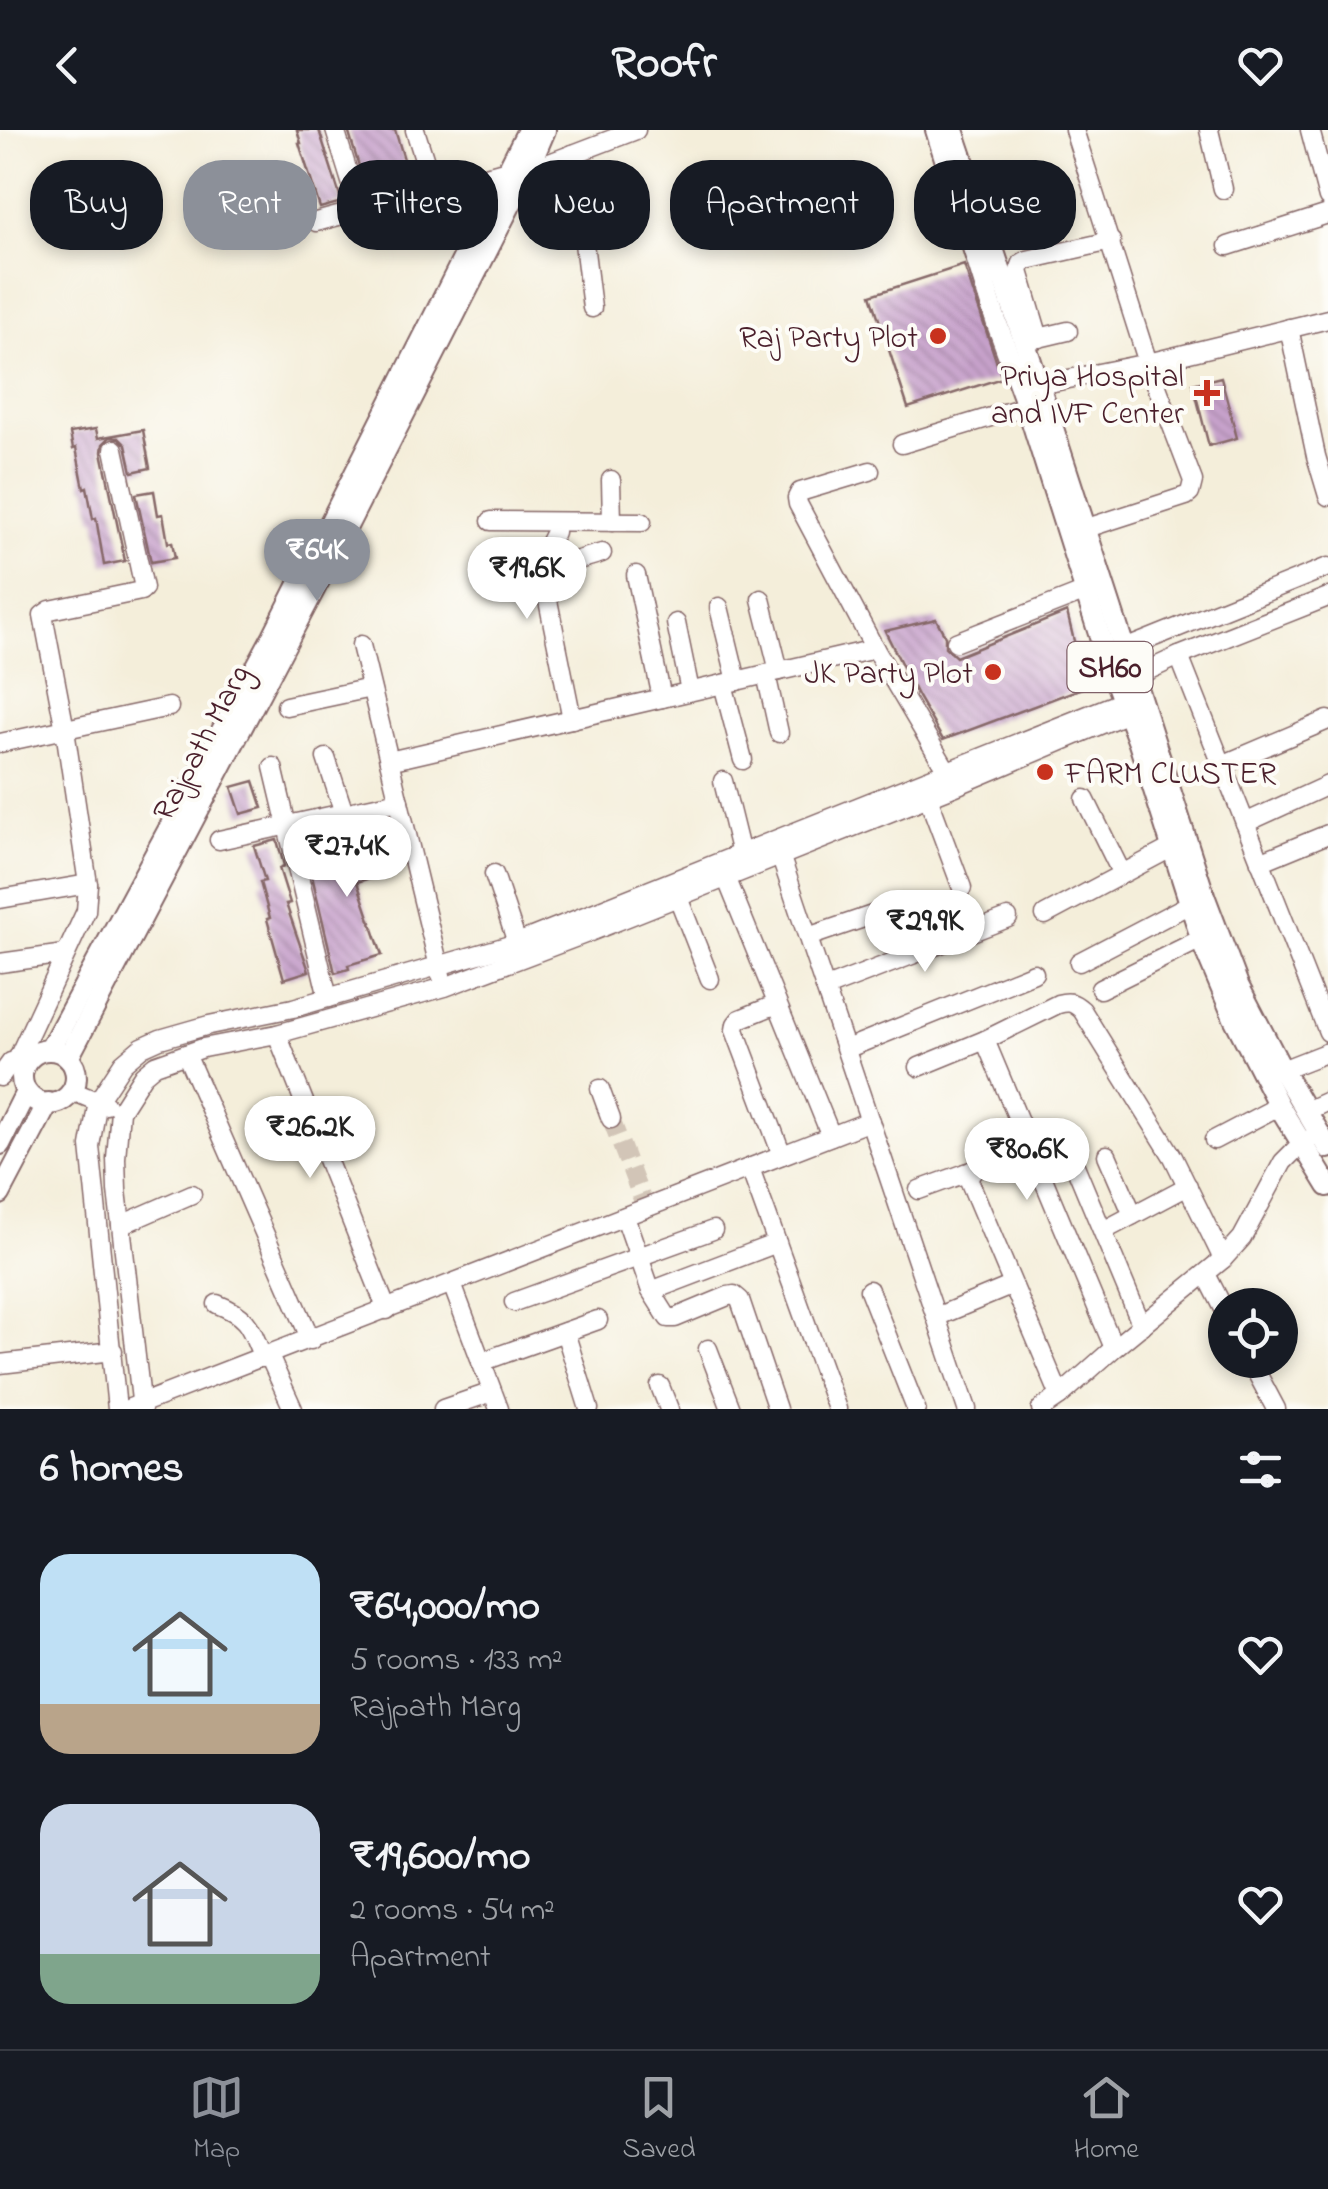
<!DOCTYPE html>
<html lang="en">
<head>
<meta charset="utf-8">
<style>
  :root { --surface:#171b24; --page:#20242c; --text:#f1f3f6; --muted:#9ea1a6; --line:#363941; --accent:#8c9099 }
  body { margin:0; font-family:"Indie Flower",sans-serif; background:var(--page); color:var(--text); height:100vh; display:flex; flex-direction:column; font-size:38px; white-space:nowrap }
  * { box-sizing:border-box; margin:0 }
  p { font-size:32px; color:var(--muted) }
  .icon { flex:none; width:55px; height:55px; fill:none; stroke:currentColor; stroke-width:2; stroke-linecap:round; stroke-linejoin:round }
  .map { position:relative; height:1279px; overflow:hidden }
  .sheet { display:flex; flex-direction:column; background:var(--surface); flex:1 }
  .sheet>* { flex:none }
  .guide { position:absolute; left:30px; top:30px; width:1270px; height:90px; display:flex; gap:20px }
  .tools { position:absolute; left:1208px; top:1158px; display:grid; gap:20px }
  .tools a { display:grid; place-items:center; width:90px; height:90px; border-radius:50%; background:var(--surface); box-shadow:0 5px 15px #0003; font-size:50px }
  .price { position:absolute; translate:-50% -85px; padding:0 22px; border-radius:35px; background:#fff; color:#222; font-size:32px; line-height:65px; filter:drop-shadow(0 2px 5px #0008) }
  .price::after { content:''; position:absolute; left:50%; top:60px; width:30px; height:22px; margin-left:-15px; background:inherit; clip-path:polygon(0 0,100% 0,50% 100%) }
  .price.selected { background:var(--accent); color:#fff }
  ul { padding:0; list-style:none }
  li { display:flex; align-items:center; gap:30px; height:250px; padding:0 40px }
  li span { display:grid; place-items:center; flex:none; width:280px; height:200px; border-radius:30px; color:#555 }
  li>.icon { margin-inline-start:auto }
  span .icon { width:120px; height:120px; fill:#fffc; stroke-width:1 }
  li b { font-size:42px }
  h2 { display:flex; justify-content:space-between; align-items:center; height:120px; padding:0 40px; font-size:42px }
  .pill { padding:0 35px; border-radius:40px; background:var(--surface); box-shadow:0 5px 15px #0003; font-size:35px; line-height:90px }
  .pill.selected { background:var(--accent); color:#fff }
  header { display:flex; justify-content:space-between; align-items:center; height:130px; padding:0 40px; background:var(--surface); font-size:45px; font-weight:700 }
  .menu { display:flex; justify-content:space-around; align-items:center; height:140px; border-top:2px solid var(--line); background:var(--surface); font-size:28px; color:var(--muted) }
  .menu a { display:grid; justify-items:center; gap:5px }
  .menu .selected { color:var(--accent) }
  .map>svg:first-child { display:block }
</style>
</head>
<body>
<header><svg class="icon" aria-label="back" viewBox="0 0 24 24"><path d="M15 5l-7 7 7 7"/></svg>Roofr<svg class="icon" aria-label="heart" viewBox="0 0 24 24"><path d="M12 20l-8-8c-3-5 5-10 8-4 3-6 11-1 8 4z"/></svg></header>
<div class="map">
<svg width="1328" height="1279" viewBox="0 0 1328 1279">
  <defs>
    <pattern id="building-back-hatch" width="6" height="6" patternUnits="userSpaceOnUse" patternTransform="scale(2.5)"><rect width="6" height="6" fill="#c8a3cc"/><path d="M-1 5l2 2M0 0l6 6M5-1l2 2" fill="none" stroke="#a484a6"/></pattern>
  </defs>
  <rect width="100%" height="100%" fill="#fdfcf7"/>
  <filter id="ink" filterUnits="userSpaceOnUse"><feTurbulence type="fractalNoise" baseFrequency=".01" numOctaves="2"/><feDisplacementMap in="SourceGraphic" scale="20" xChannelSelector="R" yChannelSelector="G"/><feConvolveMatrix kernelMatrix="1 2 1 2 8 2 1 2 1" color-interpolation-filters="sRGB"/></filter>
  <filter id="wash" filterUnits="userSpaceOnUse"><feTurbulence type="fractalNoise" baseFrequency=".0048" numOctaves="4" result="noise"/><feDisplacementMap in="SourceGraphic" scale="40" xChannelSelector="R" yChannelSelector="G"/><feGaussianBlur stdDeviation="2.25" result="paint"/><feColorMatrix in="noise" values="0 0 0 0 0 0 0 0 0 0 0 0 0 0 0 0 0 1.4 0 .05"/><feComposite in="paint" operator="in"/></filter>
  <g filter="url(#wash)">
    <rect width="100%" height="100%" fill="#f4eeda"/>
    <g id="blocks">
      <g fill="url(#building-back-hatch)">
        <polygon points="297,0 319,0 342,72 320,78 299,13 301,13"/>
        <polygon points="348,0 395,0 411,52 367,62"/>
        <polygon points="964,135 1002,248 908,278 871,165"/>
        <polygon points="1221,247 1237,308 1209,316 1193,254"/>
        <polygon points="96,299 98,308 143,300 150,338 132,342 126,315 119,308 110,307 103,314 102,322 125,431 104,435 96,388 93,389 87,357 84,358 76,318 73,319 70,303"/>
        <polygon points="154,361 158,385 163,384 168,413 172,412 175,428 151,432 136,364"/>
        <polygon points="1067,482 1085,557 943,610 918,567 885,501 936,489 945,506 945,517 956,527"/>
        <polygon points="254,651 263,678 241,684 232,657"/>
        <polygon points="316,704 324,730 385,713 393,741 357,752 382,825 348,835 349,839 335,843 303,708"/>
        <polygon points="277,710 284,736 279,738 290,773 286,774 309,841 284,849 267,789 270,788 260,752 265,751 254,716"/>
      </g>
    </g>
  </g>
  <g filter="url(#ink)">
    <use href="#blocks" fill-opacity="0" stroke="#866768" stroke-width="2.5"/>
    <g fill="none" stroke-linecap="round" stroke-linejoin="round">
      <polyline stroke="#d2c5b7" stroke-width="18" stroke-dasharray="18 9" stroke-linecap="butt" points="611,989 642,1069"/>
      <defs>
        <g id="minor">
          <polyline points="335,0 360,81"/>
          <polyline points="415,0 434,60"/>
          <polyline points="1074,0 1148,233 1193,351 1190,363 1186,366 1084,399"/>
          <polyline points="1209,0 1223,59"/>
          <polyline points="1310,0 1328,68"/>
          <polyline points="573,24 592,178"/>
          <polyline points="518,45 636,0"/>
          <polyline points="316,92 508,40"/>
          <polyline points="1228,116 1328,84"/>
          <polyline points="1289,198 1316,326 1328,366"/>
          <polyline points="1039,208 1019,141 1022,133 1027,130 1111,111"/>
          <polyline points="1030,210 1068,201"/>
          <polyline points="1039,255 1148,233 1328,189"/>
          <polyline points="902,314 1027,276"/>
          <polyline points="870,341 800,362 797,368 798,374 875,519 953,651"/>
          <polyline points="611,350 612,392"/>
          <polyline points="491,391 642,392"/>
          <polyline points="555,392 555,402 540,431 572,589"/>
          <polyline points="541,441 602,423"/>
          <polyline points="636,445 662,568"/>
          <polyline points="761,469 779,541"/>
          <polyline points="719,477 737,551"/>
          <polyline points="676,493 690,561"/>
          <polyline points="956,512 1086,461"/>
          <polyline points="361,515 441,845"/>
          <polyline points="1112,524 1328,437"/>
          <polyline points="1179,526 1328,902"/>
          <polyline points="766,544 779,603"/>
          <polyline points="1121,553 1179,526 1328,467"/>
          <polyline points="723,554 743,630"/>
          <polyline points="286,576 371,558"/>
          <polyline points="0,613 169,577"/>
          <polyline points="326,628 344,683"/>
          <polyline points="389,631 875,519"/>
          <polyline points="1222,635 1328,590"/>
          <polyline points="273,637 328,868"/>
          <polyline points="723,651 741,724"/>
          <polyline points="928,667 962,758"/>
          <polyline points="1085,669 1122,744"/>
          <polyline points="1245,693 1328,655"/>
          <polyline points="219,710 399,671"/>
          <polyline points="777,716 967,1279"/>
          <polyline points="1260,732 1328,704"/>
          <polyline points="494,744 517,813"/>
          <polyline points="726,747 831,1006"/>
          <polyline points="674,757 710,849"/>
          <polyline points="0,769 88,754"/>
          <polyline points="1045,785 1171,718"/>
          <polyline points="808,807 890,779"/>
          <polyline points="1079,832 1190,774"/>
          <polyline points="0,833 65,824"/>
          <polyline points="826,858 1008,788"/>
          <polyline points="1100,859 1201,809"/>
          <polyline points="777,874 740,889 736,894 735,900 782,1025"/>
          <polyline points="277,904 387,1180"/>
          <polyline points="985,910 1114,1218"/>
          <polyline points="846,919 1034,843"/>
          <polyline points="186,924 311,1210"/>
          <polyline points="16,932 86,781 88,754 65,600 43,485 50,480 141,461 144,458 114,319"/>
          <path d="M 919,937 L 985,910 L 1058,874 C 1069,871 1073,872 1082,880 L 1173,1027 L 1223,1129"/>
          <polyline points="1282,940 1328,922"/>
          <polyline points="0,947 11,932 24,934"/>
          <polyline points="600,959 611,989"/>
          <polyline points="72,961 106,975"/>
          <polyline points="1306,981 1328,971"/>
          <polyline points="1214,1010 1279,976"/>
          <polyline points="1107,1025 1133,1085"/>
          <polyline points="1071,1026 1142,1196"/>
          <polyline points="750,1038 837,1279"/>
          <polyline points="966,1043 1060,1266"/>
          <polyline points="919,1060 996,1032"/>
          <polyline points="625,1087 651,1161 668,1188 675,1188 728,1166 734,1165 740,1170 777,1279"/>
          <polyline points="121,1095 192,1064"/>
          <polyline points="1103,1101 1188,1056"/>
          <polyline points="1206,1144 1225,1181"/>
          <polyline points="452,1154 499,1279"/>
          <polyline points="869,1160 916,1279"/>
          <polyline points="651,1161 777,1113"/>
          <polyline points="514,1172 713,1100"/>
          <path d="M 217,1174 C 250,1187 250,1197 263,1228"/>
          <polyline points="936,1187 1013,1155"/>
          <polyline points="565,1202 589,1279"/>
          <polyline points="708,1219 731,1279"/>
          <polyline points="269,1226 293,1279"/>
          <polyline points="1250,1230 1276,1279"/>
          <polyline points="481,1232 598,1190"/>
          <polyline points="0,1234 113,1221"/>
          <polyline points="660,1256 669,1279"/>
          <polyline points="130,1278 870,991"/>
          <polyline points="117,1279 90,1016 98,971 123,933 142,917 160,909 209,895 293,878 517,813 1123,571"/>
          <polyline points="142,1279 117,1060 116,1028 120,981 143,945 155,935 203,918 277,904 445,857 585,804 956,656 1128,583"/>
          <polyline points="443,1279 492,1262"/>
          <polyline points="1041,1279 1060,1266 1114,1218 1223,1129 1242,1108 1283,1032 1300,1015 1310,1009"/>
        </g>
        <g id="major">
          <polyline points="936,0 997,194 1027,276 1106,526 1139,613 1204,817 1234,888 1279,976 1328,1056"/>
          <polyline points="953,0 1039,255 1205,768 1238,855 1282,940 1328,1018"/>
          <polyline points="50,919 273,506 528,0"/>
          <circle cx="49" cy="947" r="27"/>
          <polyline points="68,928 335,420 527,42 545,0"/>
          <polyline points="0,1014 26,962"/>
          <polyline points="0,1064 48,973"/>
        </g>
      </defs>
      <use href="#minor" stroke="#866768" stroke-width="21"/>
      <use href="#major" stroke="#866768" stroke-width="24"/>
      <use href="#minor" stroke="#fff" stroke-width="18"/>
      <use href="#major" stroke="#fff" stroke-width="20"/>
    </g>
  </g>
  <g fill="#c8321e" stroke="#fdfcf7" stroke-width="4">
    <circle cx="938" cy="206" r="10"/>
    <path d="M1202 248h10v10h10v10h-10v10h-10v-10h-10v-10h10z"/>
    <circle cx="993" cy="542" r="10"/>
    <circle cx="1045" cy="642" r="10"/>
  </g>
  <g text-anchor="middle" stroke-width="8" stroke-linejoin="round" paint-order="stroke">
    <rect fill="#fdfcf7" stroke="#806168" stroke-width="2.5" x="1067.5" y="512" width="85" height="50" rx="8"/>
    <g font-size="30" font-weight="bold" fill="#4a1f2b">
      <text x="1110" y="547">SH60</text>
    </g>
    <g font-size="32" fill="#4a1f2b" stroke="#fdfcf7" text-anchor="end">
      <text x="918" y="217">Raj Party Plot</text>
      <text x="1184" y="256">Priya Hospital<tspan x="1184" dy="37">and IVF Center</tspan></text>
      <text x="973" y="553">JK Party Plot</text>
      <text x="1065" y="653" text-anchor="start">FARM CLUSTER</text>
    </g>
    <g font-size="32" fill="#4a1f2b" stroke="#fdfcf7">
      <text transform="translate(200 612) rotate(-62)" y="11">Rajpath Marg</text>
    </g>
  </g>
</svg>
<div class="tools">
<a><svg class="icon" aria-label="locate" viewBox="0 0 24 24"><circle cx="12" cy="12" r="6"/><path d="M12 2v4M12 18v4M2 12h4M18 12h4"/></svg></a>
</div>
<b class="price selected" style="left:317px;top:474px">₹64K</b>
<b class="price" style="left:527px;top:492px">₹19.6K</b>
<b class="price" style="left:347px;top:770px">₹27.4K</b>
<b class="price" style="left:925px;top:845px">₹29.9K</b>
<b class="price" style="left:310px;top:1051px">₹26.2K</b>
<b class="price" style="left:1027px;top:1073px">₹80.6K</b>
<div class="guide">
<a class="pill">Buy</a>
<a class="pill selected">Rent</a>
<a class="pill">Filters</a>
<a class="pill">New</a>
<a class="pill">Apartment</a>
<a class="pill">House</a>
</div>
</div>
<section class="sheet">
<h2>6 homes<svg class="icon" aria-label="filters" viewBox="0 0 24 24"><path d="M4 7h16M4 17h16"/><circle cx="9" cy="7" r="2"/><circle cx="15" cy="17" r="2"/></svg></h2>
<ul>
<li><span style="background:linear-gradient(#bfe0f5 75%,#b9a48a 0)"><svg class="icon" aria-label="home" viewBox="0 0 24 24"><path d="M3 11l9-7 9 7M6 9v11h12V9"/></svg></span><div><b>₹64,000/mo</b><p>5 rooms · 133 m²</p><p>Rajpath Marg</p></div><svg class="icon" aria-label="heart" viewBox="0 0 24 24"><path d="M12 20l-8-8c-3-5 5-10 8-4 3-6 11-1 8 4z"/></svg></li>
<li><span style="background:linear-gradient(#c9d6e8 75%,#7fa58c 0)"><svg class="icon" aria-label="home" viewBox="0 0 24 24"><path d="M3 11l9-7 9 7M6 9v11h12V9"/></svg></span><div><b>₹19,600/mo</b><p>2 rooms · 54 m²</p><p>Apartment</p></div><svg class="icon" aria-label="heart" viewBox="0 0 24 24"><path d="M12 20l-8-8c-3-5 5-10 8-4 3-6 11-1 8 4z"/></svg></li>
</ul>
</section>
<nav class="menu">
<a class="selected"><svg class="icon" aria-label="map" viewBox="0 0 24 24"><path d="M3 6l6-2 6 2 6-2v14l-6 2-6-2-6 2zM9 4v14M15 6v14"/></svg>Map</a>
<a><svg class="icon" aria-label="saved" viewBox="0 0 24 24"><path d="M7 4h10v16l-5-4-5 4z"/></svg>Saved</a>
<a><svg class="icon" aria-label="home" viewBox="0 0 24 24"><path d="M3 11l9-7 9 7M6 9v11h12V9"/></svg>Home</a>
</nav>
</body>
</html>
